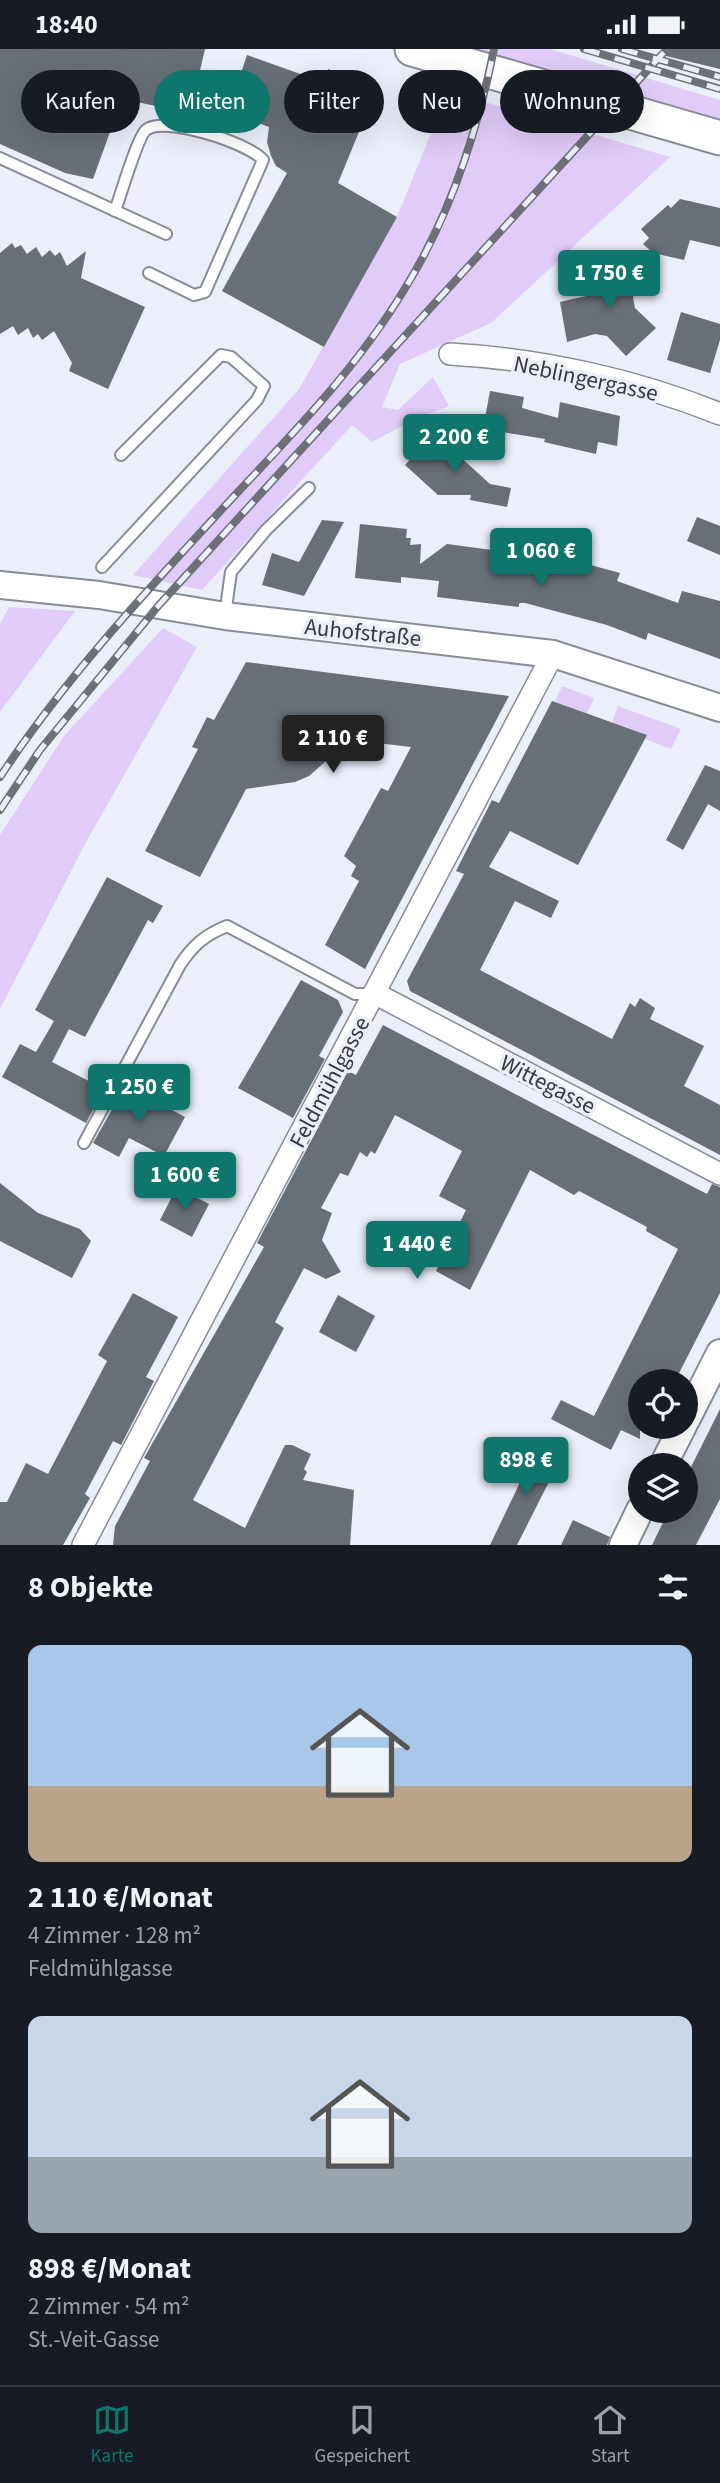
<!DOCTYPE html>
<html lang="de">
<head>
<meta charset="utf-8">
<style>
  :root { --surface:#171b24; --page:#242831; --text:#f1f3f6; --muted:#9ea1a6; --line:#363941; --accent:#0f766e }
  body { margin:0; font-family:"Source Sans 3",sans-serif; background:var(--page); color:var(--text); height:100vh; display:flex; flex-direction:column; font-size:26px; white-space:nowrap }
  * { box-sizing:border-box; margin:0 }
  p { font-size:23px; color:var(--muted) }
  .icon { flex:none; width:38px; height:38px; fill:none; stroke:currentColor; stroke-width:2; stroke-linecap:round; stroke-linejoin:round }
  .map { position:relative; height:1496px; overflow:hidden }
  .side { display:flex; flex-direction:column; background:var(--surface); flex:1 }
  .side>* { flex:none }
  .banner { position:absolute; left:21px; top:21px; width:679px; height:63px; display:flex; gap:14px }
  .tools { position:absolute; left:628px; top:1320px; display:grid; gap:14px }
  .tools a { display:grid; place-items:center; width:70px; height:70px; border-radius:50%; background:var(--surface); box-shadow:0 7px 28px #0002; font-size:35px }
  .price { position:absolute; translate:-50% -60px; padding:0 16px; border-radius:7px; background:var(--accent); color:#fff; font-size:23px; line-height:46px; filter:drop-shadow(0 2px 4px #0008) }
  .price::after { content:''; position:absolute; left:50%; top:42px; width:21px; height:16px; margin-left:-10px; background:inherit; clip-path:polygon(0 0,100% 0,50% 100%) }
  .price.on { background:#222; color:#fff }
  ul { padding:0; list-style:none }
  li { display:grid; align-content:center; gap:14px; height:371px; padding:0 28px }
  li span { display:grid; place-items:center; height:217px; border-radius:14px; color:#555 }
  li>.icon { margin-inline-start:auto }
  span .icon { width:126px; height:126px; fill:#fffc; stroke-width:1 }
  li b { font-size:30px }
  h2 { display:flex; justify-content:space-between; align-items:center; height:84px; padding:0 28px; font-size:30px }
  .pill { padding:0 24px; border-radius:32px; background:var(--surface); box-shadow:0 7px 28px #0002; font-size:24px; line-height:63px }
  .pill.on { background:var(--accent); color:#fff }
  .status { display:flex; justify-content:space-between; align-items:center; height:49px; padding:0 35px; background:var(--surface); direction:ltr }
  .status svg { height:19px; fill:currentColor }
  .tab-bar { display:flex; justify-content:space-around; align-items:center; height:98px; border-top:2px solid var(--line); background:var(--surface); font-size:19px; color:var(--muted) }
  .tab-bar a { display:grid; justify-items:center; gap:4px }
  .tab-bar .on { color:var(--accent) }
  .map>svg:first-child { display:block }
</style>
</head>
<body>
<div class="status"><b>18:40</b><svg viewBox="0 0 49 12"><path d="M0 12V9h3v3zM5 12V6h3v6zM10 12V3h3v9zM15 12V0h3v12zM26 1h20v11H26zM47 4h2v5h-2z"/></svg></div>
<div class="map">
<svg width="720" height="1496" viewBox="0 0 720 1496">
  <rect width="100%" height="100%" fill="#eaeffa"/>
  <g fill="#e1ccf9">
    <polygon points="455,0 550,0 720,51 720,72 712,69 709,73"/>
    <polygon points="448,42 670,108 491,274 400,315 382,358 398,361 433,328 449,357 415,370 372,393 352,376 202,541 133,526 299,340 397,168"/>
    <polygon points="9,558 75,562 0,663 0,575"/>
    <polygon points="163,579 197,598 86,793 0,960 0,786 64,687"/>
    <polygon points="562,637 594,649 587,665 555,653"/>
    <polygon points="618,657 681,680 671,700 645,690 647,686 612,673"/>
  </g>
  <g fill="#687077">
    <polygon points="0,0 205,0 190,64 122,50 93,130 65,124 0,95"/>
    <polygon points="667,0 720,0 720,20 666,7"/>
    <polygon points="247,6 323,33 328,20 377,39 338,134 397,168 324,298 222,242 287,124 276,117 271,107 267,93 269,78 228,63"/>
    <polygon points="680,150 720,159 720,198 690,191 684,211 653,204 643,195 649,189 641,180 668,156 671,159"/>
    <polygon points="12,194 15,199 21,196 27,205 36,198 42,208 50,201 55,207 60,203 67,217 86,202 81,229 145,258 108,340 69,322 72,314 54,282 42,291 38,285 33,289 28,279 18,286 13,277 0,285 0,204"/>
    <polygon points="604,212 642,220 633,249 635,259 656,279 626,307 607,287 595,285 567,293 560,253 595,245"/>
    <polygon points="681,263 720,275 720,291 710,324 667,311"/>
    <polygon points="490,342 524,348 522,359 558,369 560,353 620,367 617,397 598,393 596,405 544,393 545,390 483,380"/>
    <polygon points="434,384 490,435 511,439 507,458 470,451 471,446 438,446 405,416"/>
    <polygon points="697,468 720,477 720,506 687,492"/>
    <polygon points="322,471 344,473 304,547 262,536 272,504 299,513"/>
    <polygon points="360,475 407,480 406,489 411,489 410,496 421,495 420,515 447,495 507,503 506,511 552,516 553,512 559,514 561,508 620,524 617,532 678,554 682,542 720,552 720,610 648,584 646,591 607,576 525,554 519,554 519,558 437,548 439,532 401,528 401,534 355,529"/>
    <polygon points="246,613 509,647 365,920 325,896 359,832 351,827 356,817 344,807 381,739 388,742 411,698 335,689 326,712 309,727 295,733 246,740 200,828 145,802 198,700 192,698 207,668 214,671"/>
    <polygon points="552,652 647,686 578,816 510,782 489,818 559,852 551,869 515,852 480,921 612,990 630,954 635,958 640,949 655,959 650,970 704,997 684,1037 720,1056 720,1106 410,942 407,932 464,825 456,822 492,751 499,754"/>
    <polygon points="705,716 720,722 720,762 708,755 683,801 666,791"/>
    <polygon points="107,828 163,857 153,874 148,871 85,988 69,980 52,1013 104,1040 86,1074 2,1028 20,995 36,1003 54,972 35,961"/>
    <polygon points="301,931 338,951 343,963 319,1007 325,1010 293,1069 238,1039"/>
    <polygon points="383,976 707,1145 712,1135 720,1138 720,1244 675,1332 640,1332 640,1390 621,1381 611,1401 551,1370 561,1351 594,1367 678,1200 646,1182 647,1178 579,1142 574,1146 530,1121 470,1241 436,1222 466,1161 439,1147 462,1102 395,1066 375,1105 371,1102 367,1108 360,1103 348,1127 340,1124 321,1159 332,1164 322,1191 341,1223 326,1230 304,1219 275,1273 284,1279 193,1451 245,1479 285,1396 292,1396 311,1405 304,1420 307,1423 303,1431 354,1441 350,1496 113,1496 115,1477 150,1412 144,1409 264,1198 257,1194 348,1022 356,1026"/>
    <polygon points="126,1036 185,1068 164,1107 129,1089 119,1108 93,1094"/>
    <polygon points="0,1134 38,1164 80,1180 91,1192 72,1229 0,1192"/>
    <polygon points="177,1138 209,1155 192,1188 160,1171"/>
    <polygon points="133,1244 178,1268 146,1328 154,1332 121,1396 113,1392 85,1445 90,1449 63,1496 0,1496 0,1453 7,1453 26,1414 48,1425 107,1312 98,1306"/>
    <polygon points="338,1246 375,1267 356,1303 319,1283"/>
    <polygon points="720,1360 720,1450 696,1496 652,1496 669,1461 686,1461 686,1428"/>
    <polygon points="539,1394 560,1411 517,1496 490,1496"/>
    <polygon points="573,1471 610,1488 607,1496 561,1496"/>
  </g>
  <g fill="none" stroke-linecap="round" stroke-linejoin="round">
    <defs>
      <g id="service">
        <polyline points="0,109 166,185"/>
        <path d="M 115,162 C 120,148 138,87 146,81 C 163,66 249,94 263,111 L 205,243 L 194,246 L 149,224"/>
        <polyline points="102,518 257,351 264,337 231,308 221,306 121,406"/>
        <polyline points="225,566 231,523 266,481 309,439"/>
        <path d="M 84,1094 L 180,916 C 193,896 205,886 227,877 L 355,945 L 376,945"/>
      </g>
      <g id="minor">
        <path d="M 450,305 C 541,310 636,331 720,365"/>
        <polyline points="376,945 720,1125"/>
        <polyline points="83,1496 553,605"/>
      </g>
      <g id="tertiary">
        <polyline points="0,536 99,546 225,567 553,605 720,659"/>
        <polyline points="686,1371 720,1304"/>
        <polyline points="663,1416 683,1377"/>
        <polyline points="623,1496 640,1461"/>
      </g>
      <polyline id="primary" points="412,0 720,89"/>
    </defs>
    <use href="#service" stroke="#888c96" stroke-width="14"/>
    <use href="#minor" stroke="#888c96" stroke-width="24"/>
    <use href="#tertiary" stroke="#888c96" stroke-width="30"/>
    <use href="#primary" stroke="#888c96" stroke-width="37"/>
    <use href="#service" stroke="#fff" stroke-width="10"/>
    <use href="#minor" stroke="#fff" stroke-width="21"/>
    <use href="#tertiary" stroke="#fff" stroke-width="26"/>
    <use href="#primary" stroke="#fff" stroke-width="33"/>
    <defs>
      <g id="rail">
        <polyline points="584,0 720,40"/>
        <polyline points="622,0 720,28"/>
        <path d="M 0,728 C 67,626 154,534 237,444 C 297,380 358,317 404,241 C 450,167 477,85 494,0"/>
        <polyline points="0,761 40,701 159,556 667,0"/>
      </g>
    </defs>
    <use href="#rail" stroke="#6d7076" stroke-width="8"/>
    <use href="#rail" stroke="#eaeffa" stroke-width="5" stroke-dasharray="16" stroke-linecap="butt"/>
  </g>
  <g text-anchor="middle" stroke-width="7" stroke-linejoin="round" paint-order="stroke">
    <g font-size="23" fill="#37393d" stroke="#eaeffa">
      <text transform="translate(586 329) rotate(12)" y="8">Neblingergasse</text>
      <text transform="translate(363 583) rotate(6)" y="8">Auhofstraße</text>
      <text transform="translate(329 1033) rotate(-62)" y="8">Feldmühlgasse</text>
      <text transform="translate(548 1035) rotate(27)" y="8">Wittegasse</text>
    </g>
  </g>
</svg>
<div class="tools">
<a><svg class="icon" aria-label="locate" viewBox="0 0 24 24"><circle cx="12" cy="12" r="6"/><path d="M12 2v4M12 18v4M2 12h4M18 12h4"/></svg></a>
<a><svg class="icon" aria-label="layers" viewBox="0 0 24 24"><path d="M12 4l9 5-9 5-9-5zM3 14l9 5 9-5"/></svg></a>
</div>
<b class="price" style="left:609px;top:261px">1 750 €</b>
<b class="price" style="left:454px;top:425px">2 200 €</b>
<b class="price" style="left:541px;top:539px">1 060 €</b>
<b class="price on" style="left:333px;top:726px">2 110 €</b>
<b class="price" style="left:139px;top:1075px">1 250 €</b>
<b class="price" style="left:185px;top:1163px">1 600 €</b>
<b class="price" style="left:417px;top:1232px">1 440 €</b>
<b class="price" style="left:526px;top:1448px">898 €</b>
<div class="banner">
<a class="pill">Kaufen</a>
<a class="pill on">Mieten</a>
<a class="pill">Filter</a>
<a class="pill">Neu</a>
<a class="pill">Wohnung</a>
</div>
</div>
<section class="side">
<h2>8 Objekte<svg class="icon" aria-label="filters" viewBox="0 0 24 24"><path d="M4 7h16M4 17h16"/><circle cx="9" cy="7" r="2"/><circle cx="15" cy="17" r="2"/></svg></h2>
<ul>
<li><span style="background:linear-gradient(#a9c7e8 65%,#b9a48a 0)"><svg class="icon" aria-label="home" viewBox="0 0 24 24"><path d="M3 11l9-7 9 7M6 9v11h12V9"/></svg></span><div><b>2 110 €/Monat</b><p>4 Zimmer · 128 m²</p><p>Feldmühlgasse</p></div></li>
<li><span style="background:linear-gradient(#c9d6e8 65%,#9aa5b1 0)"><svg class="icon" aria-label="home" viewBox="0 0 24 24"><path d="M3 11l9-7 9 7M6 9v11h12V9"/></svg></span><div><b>898 €/Monat</b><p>2 Zimmer · 54 m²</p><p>St.-Veit-Gasse</p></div></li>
</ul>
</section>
<nav class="tab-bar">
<a class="on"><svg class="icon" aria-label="map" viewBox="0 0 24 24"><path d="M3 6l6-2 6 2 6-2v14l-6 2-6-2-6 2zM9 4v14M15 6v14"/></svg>Karte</a>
<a><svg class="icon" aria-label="saved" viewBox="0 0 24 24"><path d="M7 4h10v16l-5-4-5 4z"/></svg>Gespeichert</a>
<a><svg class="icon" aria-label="home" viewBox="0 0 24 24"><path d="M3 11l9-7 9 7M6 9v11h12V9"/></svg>Start</a>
</nav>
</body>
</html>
